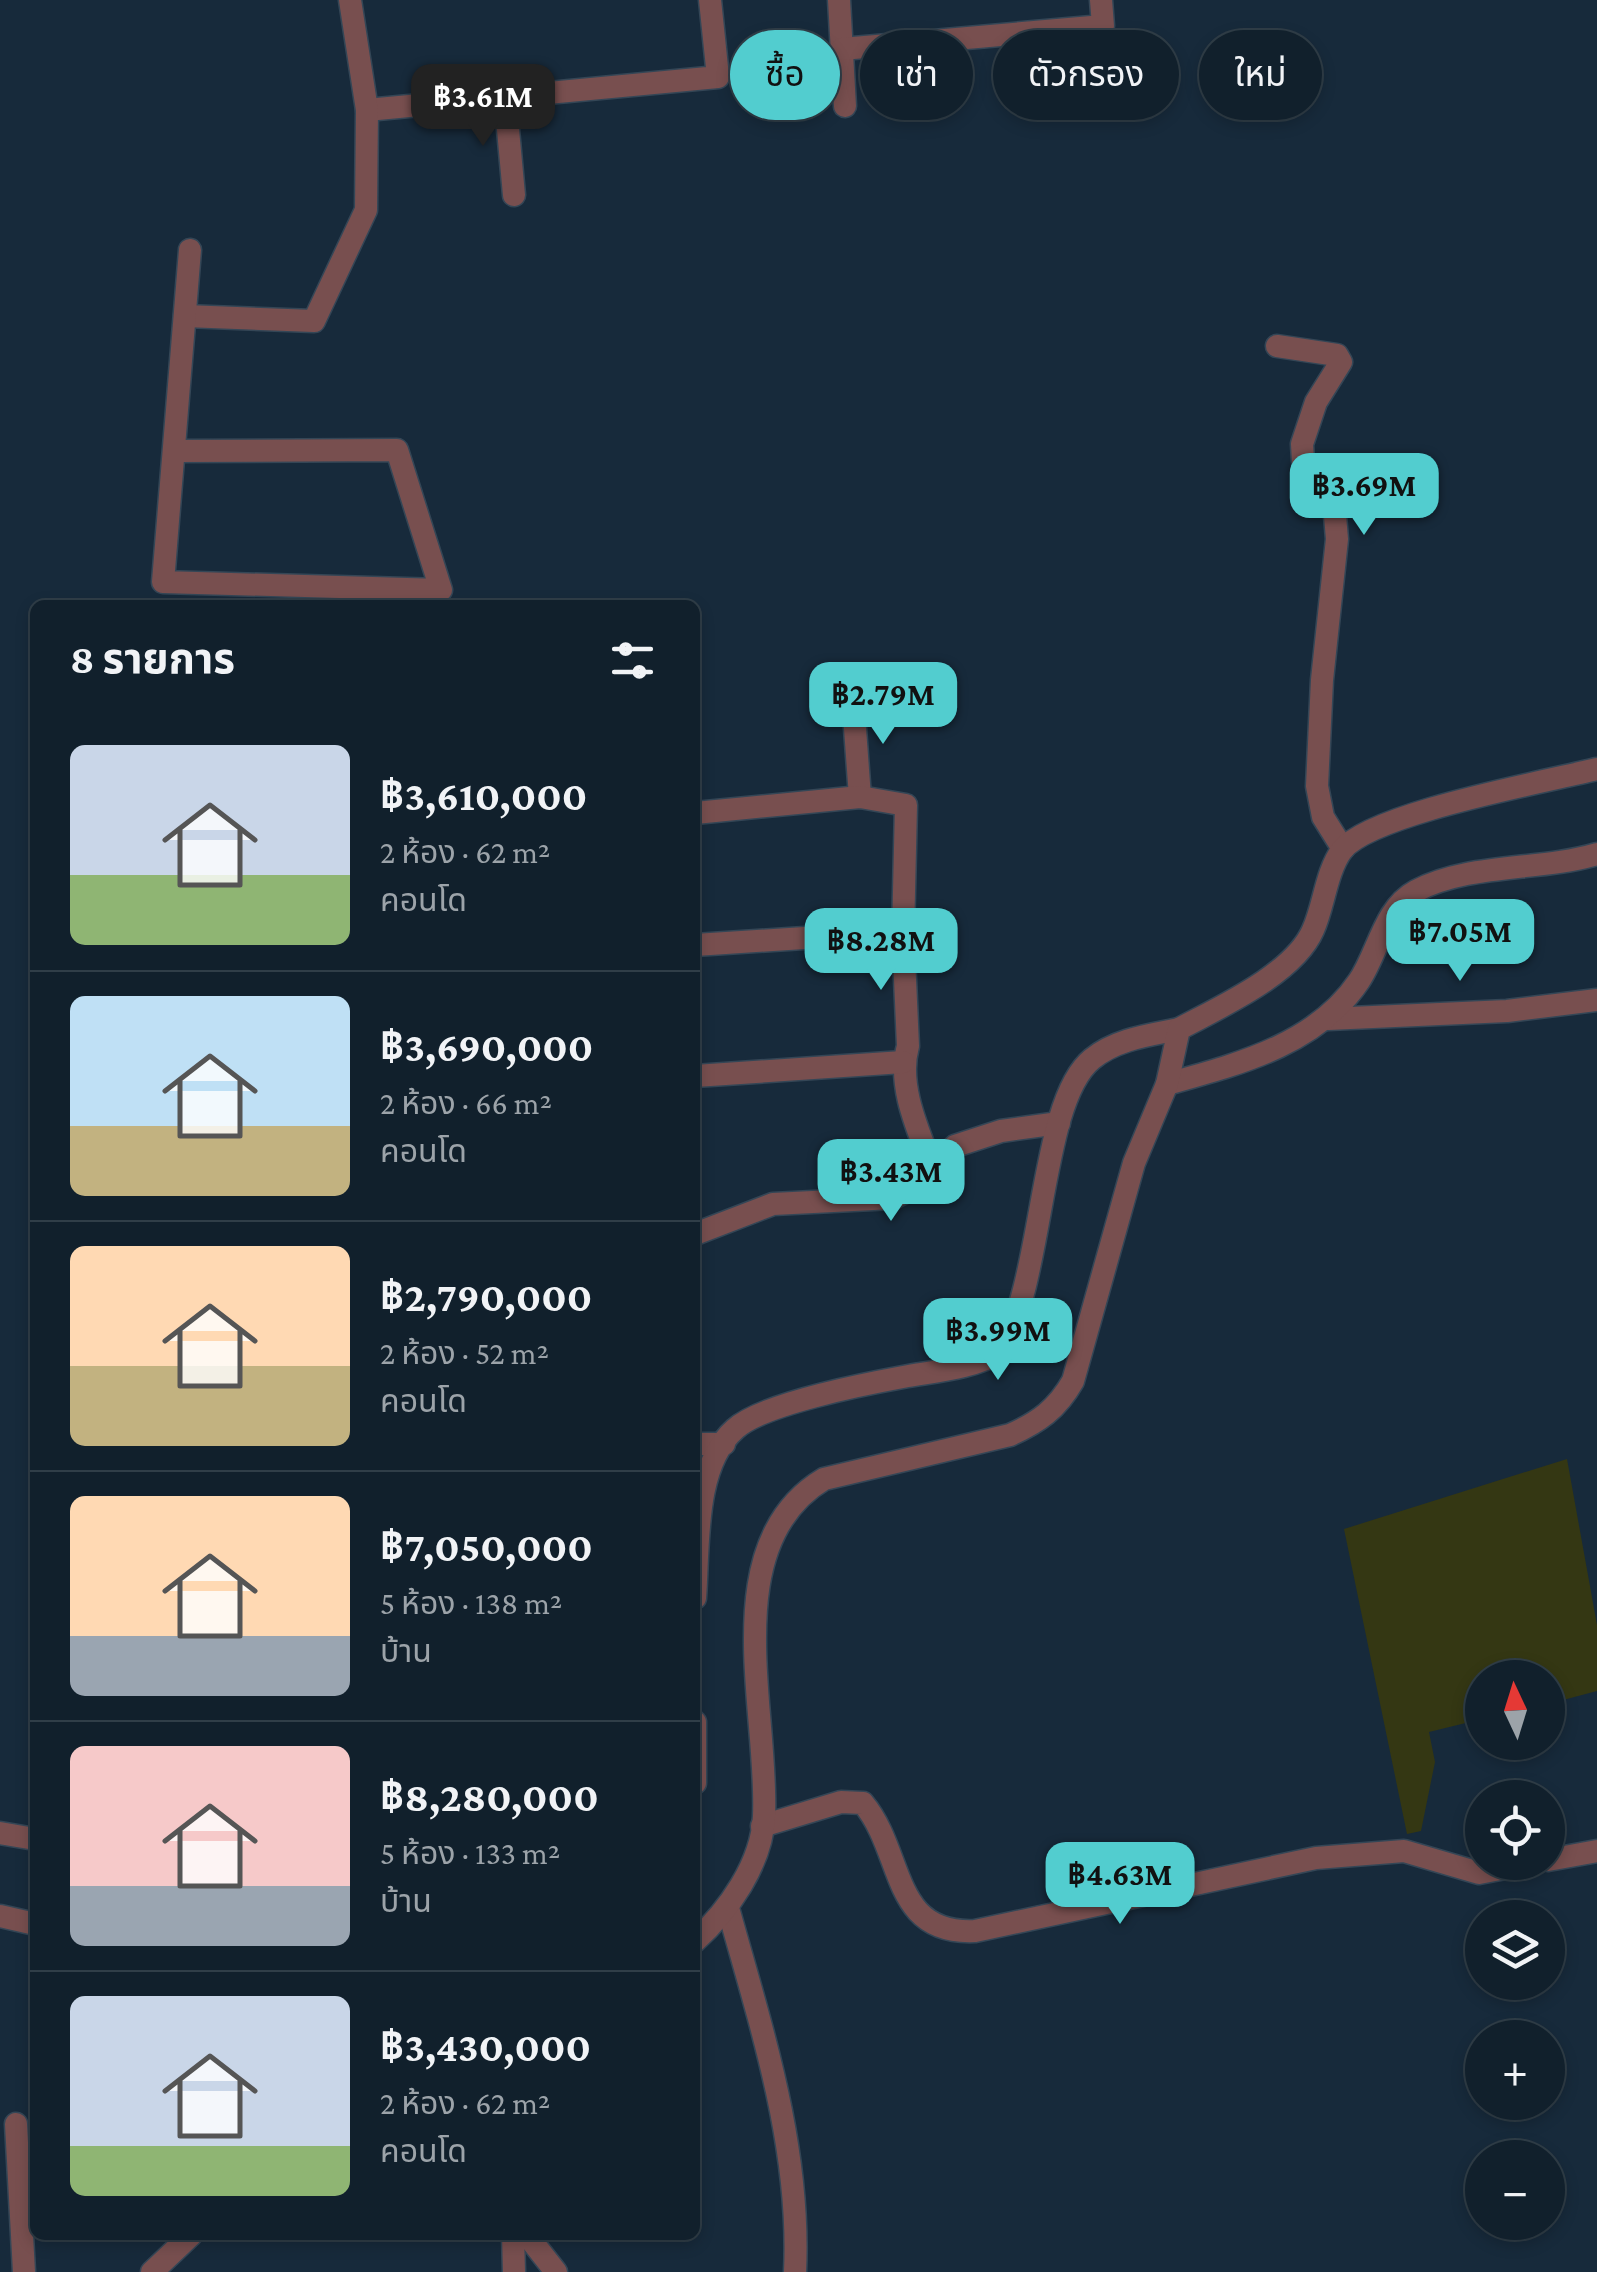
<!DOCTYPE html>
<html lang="th">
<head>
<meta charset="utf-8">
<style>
  :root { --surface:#11202c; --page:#1e2d38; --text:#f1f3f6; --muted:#9ca3a9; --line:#303e48; --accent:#52cdcf }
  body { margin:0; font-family:"Crimson Pro","Noto Sans Thai",serif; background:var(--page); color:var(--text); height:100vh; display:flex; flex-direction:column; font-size:38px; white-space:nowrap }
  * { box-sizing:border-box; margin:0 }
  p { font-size:32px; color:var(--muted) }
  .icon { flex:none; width:55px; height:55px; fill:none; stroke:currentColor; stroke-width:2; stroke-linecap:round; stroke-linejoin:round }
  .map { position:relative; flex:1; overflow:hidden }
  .panel { position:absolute; left:30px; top:600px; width:670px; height:1640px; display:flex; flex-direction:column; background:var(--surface); border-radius:15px; box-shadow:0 5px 15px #0003,0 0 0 2px var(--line) }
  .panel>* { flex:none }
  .guide { position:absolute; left:730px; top:30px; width:715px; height:90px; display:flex; gap:20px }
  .needle { width:65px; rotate:356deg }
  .fabs { position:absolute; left:1465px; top:1660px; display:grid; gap:20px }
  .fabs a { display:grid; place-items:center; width:100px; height:100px; border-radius:50%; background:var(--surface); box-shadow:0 5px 15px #0003,0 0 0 2px var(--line); font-size:50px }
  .price { position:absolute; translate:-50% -85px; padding:0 22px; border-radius:20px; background:var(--accent); color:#111; font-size:32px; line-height:65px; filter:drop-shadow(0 2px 5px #0008) }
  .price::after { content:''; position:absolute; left:50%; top:60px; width:30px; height:22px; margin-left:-15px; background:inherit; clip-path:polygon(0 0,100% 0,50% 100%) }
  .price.current { background:#222; color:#fff }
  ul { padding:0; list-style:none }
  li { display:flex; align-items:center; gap:30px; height:250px; padding:0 40px }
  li+li { border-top:2px solid var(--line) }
  li span { display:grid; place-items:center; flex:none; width:280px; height:200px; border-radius:15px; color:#555 }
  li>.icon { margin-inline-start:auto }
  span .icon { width:120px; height:120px; fill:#fffc; stroke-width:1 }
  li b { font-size:42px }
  h2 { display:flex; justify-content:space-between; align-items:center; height:120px; padding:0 40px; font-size:42px }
  .chip { padding:0 35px; border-radius:45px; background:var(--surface); box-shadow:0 5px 15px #0003,0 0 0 2px var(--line); font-size:35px; line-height:90px }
  .chip.current { background:var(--accent); color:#111 }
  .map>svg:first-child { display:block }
</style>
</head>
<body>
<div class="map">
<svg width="1597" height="2272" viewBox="0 0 1597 2272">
  <rect width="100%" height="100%" fill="#172a3b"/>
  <polygon fill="#343713" points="1567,1459 1597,1625 1597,1691 1548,1704 1548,1678 1482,1678 1482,1719 1429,1732 1435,1762 1421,1831 1407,1834 1344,1529"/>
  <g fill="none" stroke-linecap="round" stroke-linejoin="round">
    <defs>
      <g id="minor">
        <polyline points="839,0 845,106"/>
        <polyline points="842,49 1103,26 1101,0"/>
        <polyline points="505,97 514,195"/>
        <polyline points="367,110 718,77 710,0"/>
        <polyline points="185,316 314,321 366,210 367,110 350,0"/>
        <polyline points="1277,346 1337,355 1341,362 1316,402 1302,444 1303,461 1334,504 1337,539 1322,680 1317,786 1323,817 1343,849"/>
        <polyline points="174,451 397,450 441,590 163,582 190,250"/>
        <polyline points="853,701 860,797"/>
        <path d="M 695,813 L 860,797 L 906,805 L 903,935 L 908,1046 C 897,1085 918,1130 932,1167"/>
        <polyline points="695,945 881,933 903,935"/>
        <polyline points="1328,1019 1507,1011 1597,1000"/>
        <polyline points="695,1076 903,1062"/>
        <path d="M 1167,1084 C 1238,1064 1316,1045 1359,981 C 1378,953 1384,908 1416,891 C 1469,863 1540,871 1597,854"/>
        <polyline points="695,1234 773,1204 893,1198 915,1187 955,1146 1001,1131 1059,1123"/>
        <polyline points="695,1444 724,1444"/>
        <path d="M 695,1598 C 699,1547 693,1466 735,1429 C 762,1404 865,1384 903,1377 C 935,1371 971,1369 1000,1352 C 1045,1280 1039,1102 1092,1059 C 1116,1039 1150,1035 1179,1029"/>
        <polyline points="695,1722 695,1783"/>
        <path d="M 762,1826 L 841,1802 L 863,1803 C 905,1853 890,1935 975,1931 L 1316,1858 L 1404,1851 L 1479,1873 L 1537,1862"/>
        <polyline points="0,1833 35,1839"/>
        <polyline points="1548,1860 1597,1851"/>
        <path d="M 728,1908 C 761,2027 801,2147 795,2272"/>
        <polyline points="0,1916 35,1924"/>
        <path d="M 695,1941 C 728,1911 762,1864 764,1816 C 769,1712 715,1544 824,1479 L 1010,1435 C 1039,1422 1057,1409 1073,1381 L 1134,1163 L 1167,1084 L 1179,1029 C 1220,1007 1294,974 1313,930 C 1324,906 1326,872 1342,850 C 1372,813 1545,782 1597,769"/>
        <polyline points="16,2124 24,2272"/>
        <polyline points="513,2235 514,2272"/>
        <polyline points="527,2235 556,2272"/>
        <polyline points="152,2272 191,2235"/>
      </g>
    </defs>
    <use href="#minor" stroke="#344656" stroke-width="25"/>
    <use href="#minor" stroke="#784f4f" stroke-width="22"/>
  </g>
</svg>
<div class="fabs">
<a><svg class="needle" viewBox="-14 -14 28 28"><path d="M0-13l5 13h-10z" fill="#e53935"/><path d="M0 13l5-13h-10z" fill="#9ca3a9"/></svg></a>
<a><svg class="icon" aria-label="locate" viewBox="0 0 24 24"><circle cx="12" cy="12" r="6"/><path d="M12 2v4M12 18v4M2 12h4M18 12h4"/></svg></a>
<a><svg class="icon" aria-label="layers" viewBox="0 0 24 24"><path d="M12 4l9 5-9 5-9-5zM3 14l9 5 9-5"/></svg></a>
<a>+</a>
<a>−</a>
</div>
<b class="price current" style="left:483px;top:149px">฿3.61M</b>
<b class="price" style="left:1364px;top:538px">฿3.69M</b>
<b class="price" style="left:883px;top:747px">฿2.79M</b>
<b class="price" style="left:1460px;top:984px">฿7.05M</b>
<b class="price" style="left:881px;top:993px">฿8.28M</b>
<b class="price" style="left:891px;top:1224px">฿3.43M</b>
<b class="price" style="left:998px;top:1383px">฿3.99M</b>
<b class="price" style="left:1120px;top:1927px">฿4.63M</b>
<div class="guide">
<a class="chip current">ซื้อ</a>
<a class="chip">เช่า</a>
<a class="chip">ตัวกรอง</a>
<a class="chip">ใหม่</a>
</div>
<section class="panel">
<h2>8 รายการ<svg class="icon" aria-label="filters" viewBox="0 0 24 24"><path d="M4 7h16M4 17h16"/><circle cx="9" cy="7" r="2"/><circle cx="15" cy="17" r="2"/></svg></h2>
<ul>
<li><span style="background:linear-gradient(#c9d6e8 65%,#8fb573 0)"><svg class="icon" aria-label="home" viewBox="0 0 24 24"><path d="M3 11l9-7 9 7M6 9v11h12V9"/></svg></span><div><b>฿3,610,000</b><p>2 ห้อง · 62 m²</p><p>คอนโด</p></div></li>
<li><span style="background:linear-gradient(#bfe0f5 65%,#c2b280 0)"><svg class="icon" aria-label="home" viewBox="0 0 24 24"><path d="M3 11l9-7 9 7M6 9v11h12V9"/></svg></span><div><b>฿3,690,000</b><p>2 ห้อง · 66 m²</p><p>คอนโด</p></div></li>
<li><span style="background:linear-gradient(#ffd9b3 60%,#c2b280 0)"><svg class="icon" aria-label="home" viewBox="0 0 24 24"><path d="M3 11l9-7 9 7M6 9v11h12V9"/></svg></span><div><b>฿2,790,000</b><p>2 ห้อง · 52 m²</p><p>คอนโด</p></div></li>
<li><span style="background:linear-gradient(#ffd9b3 70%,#9aa5b1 0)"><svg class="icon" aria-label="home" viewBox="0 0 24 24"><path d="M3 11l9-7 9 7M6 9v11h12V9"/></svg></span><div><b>฿7,050,000</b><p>5 ห้อง · 138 m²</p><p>บ้าน</p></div></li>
<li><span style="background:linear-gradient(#f6c9c9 70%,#9aa5b1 0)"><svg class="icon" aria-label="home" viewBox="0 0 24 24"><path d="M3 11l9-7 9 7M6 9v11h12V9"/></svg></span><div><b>฿8,280,000</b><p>5 ห้อง · 133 m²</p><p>บ้าน</p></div></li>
<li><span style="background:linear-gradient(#c9d6e8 75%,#8fb573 0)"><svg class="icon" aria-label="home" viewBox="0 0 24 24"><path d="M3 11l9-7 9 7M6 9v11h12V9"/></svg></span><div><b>฿3,430,000</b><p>2 ห้อง · 62 m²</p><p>คอนโด</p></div></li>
</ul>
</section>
</div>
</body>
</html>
